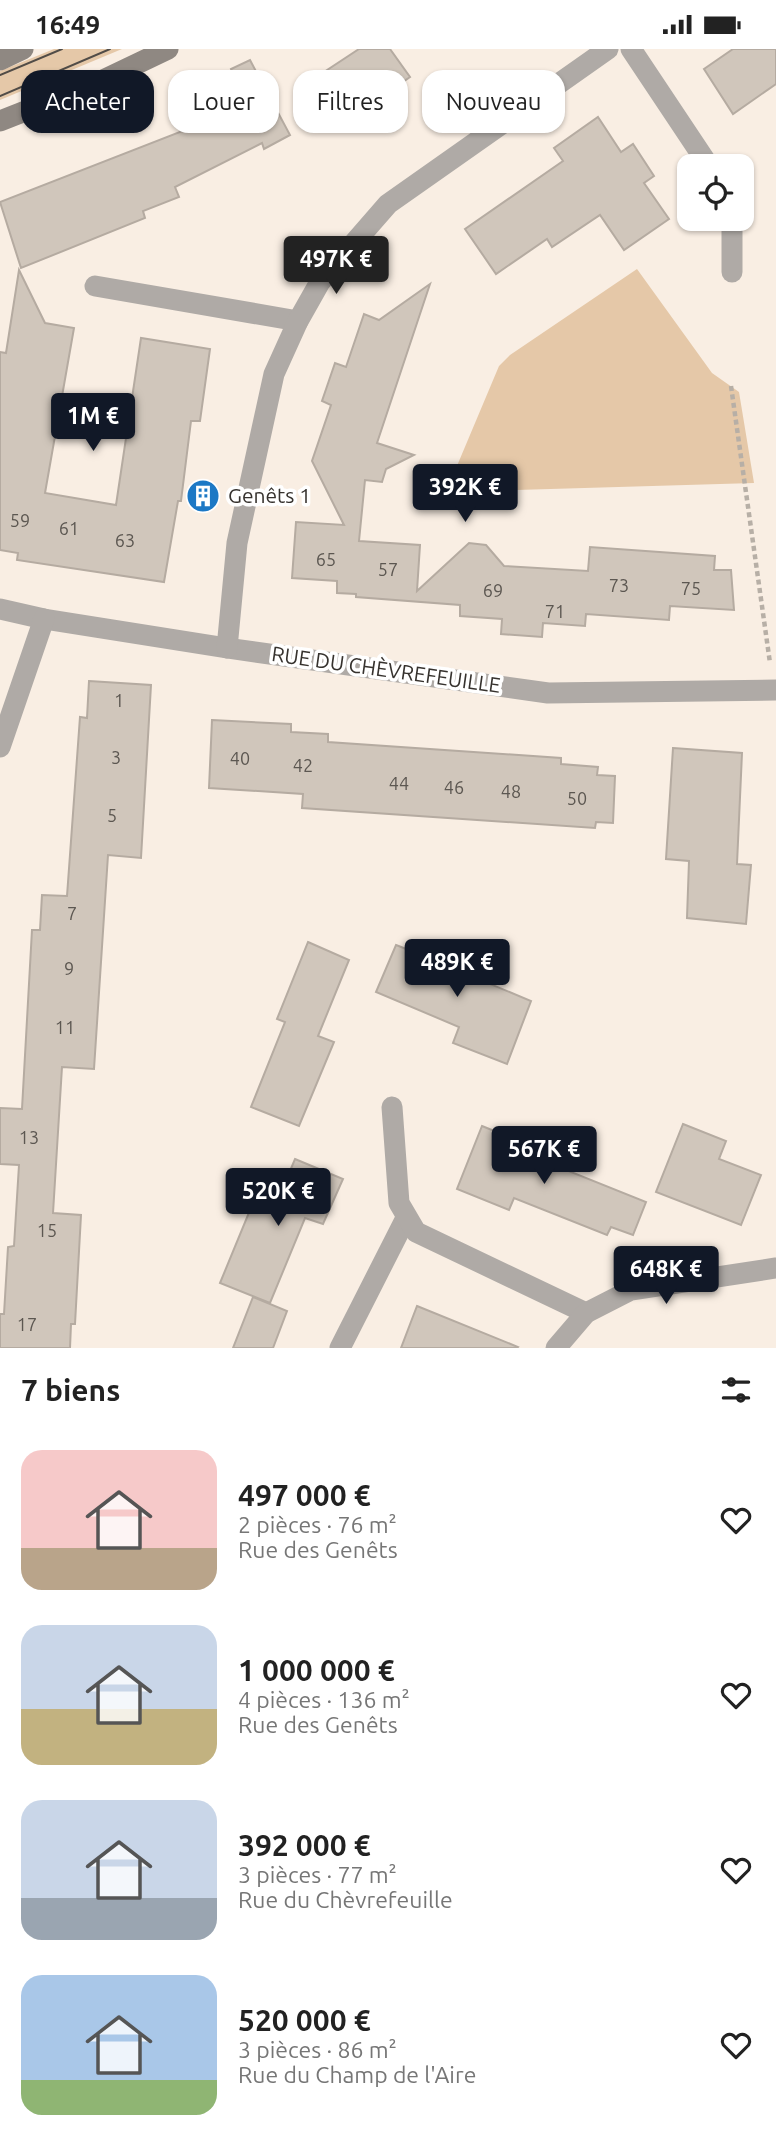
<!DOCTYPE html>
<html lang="fr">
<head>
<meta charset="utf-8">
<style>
  :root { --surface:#fff; --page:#f6f6f6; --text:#222; --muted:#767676; --accent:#111827 }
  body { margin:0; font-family:Ubuntu,sans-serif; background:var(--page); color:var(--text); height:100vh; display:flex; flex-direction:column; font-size:26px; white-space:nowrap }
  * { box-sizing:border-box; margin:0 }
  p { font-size:23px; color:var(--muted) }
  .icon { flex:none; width:38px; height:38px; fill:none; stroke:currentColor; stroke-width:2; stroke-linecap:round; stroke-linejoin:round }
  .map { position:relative; height:1299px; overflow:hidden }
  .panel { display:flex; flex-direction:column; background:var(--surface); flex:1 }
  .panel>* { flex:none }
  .top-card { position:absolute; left:21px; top:21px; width:735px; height:63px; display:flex; gap:14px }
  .buttons { position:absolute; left:677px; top:105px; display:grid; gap:14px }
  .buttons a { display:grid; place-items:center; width:77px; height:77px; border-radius:14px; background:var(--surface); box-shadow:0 2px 5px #0004; font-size:35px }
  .price { position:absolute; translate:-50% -60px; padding:0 16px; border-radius:7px; background:var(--accent); color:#fff; font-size:23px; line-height:46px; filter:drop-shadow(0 2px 4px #0008) }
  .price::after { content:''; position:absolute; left:50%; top:42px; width:21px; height:16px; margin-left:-10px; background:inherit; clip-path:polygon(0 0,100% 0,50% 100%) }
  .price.current { background:#222; color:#fff }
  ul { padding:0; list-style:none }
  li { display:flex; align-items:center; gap:21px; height:175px; padding:0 21px }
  li span { display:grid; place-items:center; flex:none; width:196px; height:140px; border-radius:21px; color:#555 }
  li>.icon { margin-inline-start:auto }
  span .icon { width:84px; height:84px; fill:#fffc; stroke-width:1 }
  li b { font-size:30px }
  h2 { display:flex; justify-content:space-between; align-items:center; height:84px; padding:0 21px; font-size:30px }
  .chip { padding:0 24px; border-radius:21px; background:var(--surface); box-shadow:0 2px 5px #0004; font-size:24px; line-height:63px }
  .chip.current { background:var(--accent); color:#fff }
  .status { display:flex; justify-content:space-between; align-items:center; height:49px; padding:0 35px; background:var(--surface); direction:ltr }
  .status svg { height:19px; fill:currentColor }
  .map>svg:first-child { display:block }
</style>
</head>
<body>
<div class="status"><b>16:49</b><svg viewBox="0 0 49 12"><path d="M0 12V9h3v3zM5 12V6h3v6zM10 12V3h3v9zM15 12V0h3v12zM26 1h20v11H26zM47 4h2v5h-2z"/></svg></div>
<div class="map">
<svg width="776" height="1299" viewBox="0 0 776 1299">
  <rect width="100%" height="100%" fill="#f9eee3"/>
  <g fill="#e5c8a8">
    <polygon points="54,0 122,0 0,51 0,22"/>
    <polygon points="637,220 712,324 739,343 754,434 446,443 499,317 510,306"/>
  </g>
  <g fill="#d0c6bb" stroke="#b5aba1" stroke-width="2">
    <polygon points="359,0 390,0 410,28 347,72 318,27"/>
    <polygon points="733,0 776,0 776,35 733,65 704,20"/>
    <polygon points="250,11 290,86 264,100 262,94 175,138 179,148 143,162 145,169 21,219 0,153 198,76 196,71 243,48 231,20"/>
    <polygon points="598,68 621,103 633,95 654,127 644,134 669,170 624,201 600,166 552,198 547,190 496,225 465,180 563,112 554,99"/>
    <polygon points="19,221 45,274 74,279 45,444 116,456 141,289 210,300 200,372 191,372 181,452 178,452 164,533 17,511 18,504 0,501 0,303 6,304"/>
    <polygon points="430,235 377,394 414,406 386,420 382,433 365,431 359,492 420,496 417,542 469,494 486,496 504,517 588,522 590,498 715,507 714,521 731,521 734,561 670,557 669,571 586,565 585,577 543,574 542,588 501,585 502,570 460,567 460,556 356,548 356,545 337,544 337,532 292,529 296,473 344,476 312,412 331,356 322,352 335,314 346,318 364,265 379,271"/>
    <polygon points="89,632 151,636 141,809 108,806 94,1020 62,1018 53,1164 81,1166 75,1275 71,1275 70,1299 0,1299 0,1265 4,1265 8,1198 14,1197 19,1116 0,1115 0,1059 22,1060 32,881 40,881 42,846 67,847 80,668 87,669"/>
    <polygon points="212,671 291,675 291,683 328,685 328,693 561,709 561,715 598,718 597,726 615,727 613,774 596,773 595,779 302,759 303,745 209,739"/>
    <polygon points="673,699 742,704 737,815 751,816 746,875 687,869 689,812 666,810"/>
    <polygon points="308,893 349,911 318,987 334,993 299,1077 251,1058 285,973 277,970"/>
    <polygon points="396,896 437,912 444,896 485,912 478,930 531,952 507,1015 453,994 459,978 376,943"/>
    <polygon points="683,1075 726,1092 719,1110 761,1126 741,1176 656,1143"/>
    <polygon points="482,1077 534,1098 531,1107 646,1153 633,1186 611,1178 607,1186 514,1149 509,1161 457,1140"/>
    <polygon points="295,1110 343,1130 323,1175 305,1169 270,1254 220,1234 255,1149 259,1150 266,1134 290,1122"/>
    <polygon points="253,1248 287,1262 273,1299 233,1299"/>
    <polygon points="417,1257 518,1298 517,1299 401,1299"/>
  </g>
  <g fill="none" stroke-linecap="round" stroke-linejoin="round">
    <polyline stroke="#b7afa6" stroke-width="4.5" stroke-dasharray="5 3.5" stroke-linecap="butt" points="731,337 770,614"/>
    <g stroke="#afaaa6" stroke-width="21">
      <polyline points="95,237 298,272"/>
      <polyline points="340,1299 406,1169"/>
    </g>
    <g stroke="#afaaa6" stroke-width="21">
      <polyline points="631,0 709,117"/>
      <polyline points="732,223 732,170"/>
      <polyline points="0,560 44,570 227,599 548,644 776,641"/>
      <polyline points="227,599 237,494 274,325 298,272 320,233 388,155 608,0"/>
      <polyline points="0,698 44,570"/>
      <polyline points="392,1058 399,1154 416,1183 586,1264"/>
      <polyline points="556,1299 586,1264 631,1241 776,1219"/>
    </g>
    <g stroke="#8f8882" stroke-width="21">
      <polyline points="0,11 23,0"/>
      <polyline points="0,72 99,33 168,0"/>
    </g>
    <g stroke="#514c47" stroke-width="2">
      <polyline points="0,26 62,0"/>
      <polyline points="0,47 110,0"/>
    </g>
  </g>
  <defs>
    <symbol id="building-disc" viewBox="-11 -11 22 22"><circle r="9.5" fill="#1c78c5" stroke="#fff"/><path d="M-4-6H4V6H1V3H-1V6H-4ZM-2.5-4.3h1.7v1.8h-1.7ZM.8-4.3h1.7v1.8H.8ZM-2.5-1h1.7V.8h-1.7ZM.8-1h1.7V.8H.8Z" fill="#fff"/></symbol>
  </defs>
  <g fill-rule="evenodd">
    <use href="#building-disc" x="184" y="428" width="38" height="38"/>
  </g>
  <g text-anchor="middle" stroke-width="7" stroke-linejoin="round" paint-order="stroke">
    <g font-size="18" fill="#5c5751">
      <text x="20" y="478">59</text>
      <text x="69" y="486">61</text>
      <text x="125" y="498">63</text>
      <text x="326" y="517">65</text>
      <text x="388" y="527">57</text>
      <text x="619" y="543">73</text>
      <text x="691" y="546">75</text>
      <text x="493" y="548">69</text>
      <text x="555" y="569">71</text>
      <text x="119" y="658">1</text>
      <text x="116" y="715">3</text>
      <text x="240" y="716">40</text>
      <text x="303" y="723">42</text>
      <text x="399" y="741">44</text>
      <text x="454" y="745">46</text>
      <text x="511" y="749">48</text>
      <text x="577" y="756">50</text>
      <text x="112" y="773">5</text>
      <text x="72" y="871">7</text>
      <text x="69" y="926">9</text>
      <text x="65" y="985">11</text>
      <text x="29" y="1095">13</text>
      <text x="47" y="1188">15</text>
      <text x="27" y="1282">17</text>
    </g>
    <g font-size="21" fill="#36322e" stroke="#fff" text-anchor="start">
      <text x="228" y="454">Genêts 1</text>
    </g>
    <g font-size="21" fill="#36322e" stroke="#fff">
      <text transform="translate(386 621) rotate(8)" y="7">RUE DU CHÈVREFEUILLE</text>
    </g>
  </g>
</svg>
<div class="buttons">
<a><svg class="icon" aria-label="locate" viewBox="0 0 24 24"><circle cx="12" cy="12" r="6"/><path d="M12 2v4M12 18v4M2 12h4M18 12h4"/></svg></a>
</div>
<b class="price current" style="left:336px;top:247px">497K €</b>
<b class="price" style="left:93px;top:404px">1M €</b>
<b class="price" style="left:465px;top:475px">392K €</b>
<b class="price" style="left:457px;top:950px">489K €</b>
<b class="price" style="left:544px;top:1137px">567K €</b>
<b class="price" style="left:278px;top:1179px">520K €</b>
<b class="price" style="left:666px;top:1257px">648K €</b>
<div class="top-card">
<a class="chip current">Acheter</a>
<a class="chip">Louer</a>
<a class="chip">Filtres</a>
<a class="chip">Nouveau</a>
</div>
</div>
<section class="panel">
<h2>7 biens<svg class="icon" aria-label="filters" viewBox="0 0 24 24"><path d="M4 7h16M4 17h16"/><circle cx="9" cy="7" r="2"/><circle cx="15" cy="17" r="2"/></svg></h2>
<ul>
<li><span style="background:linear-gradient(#f6c9c9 70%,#b9a48a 0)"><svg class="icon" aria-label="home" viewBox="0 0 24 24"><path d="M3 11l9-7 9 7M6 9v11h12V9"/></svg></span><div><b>497 000 €</b><p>2 pièces · 76 m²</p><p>Rue des Genêts</p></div><svg class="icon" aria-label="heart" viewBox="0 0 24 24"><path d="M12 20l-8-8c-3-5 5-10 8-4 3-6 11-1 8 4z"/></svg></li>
<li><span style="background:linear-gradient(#c9d6e8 60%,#c2b280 0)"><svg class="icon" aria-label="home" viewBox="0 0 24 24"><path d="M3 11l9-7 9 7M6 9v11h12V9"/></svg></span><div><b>1 000 000 €</b><p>4 pièces · 136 m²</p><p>Rue des Genêts</p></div><svg class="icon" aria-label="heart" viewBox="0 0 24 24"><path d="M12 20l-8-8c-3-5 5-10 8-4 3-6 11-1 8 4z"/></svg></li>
<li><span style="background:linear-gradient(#c9d6e8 70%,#9aa5b1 0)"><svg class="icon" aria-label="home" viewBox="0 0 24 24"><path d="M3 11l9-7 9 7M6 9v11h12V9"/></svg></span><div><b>392 000 €</b><p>3 pièces · 77 m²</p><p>Rue du Chèvrefeuille</p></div><svg class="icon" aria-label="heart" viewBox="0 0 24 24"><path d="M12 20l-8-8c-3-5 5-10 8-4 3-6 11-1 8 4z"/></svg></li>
<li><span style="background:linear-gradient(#a9c7e8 75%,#8fb573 0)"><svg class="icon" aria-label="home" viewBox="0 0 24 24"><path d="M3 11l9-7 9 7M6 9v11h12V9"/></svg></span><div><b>520 000 €</b><p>3 pièces · 86 m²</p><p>Rue du Champ de l'Aire</p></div><svg class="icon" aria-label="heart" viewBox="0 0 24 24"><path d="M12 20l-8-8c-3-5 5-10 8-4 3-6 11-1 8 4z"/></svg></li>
</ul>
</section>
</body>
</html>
